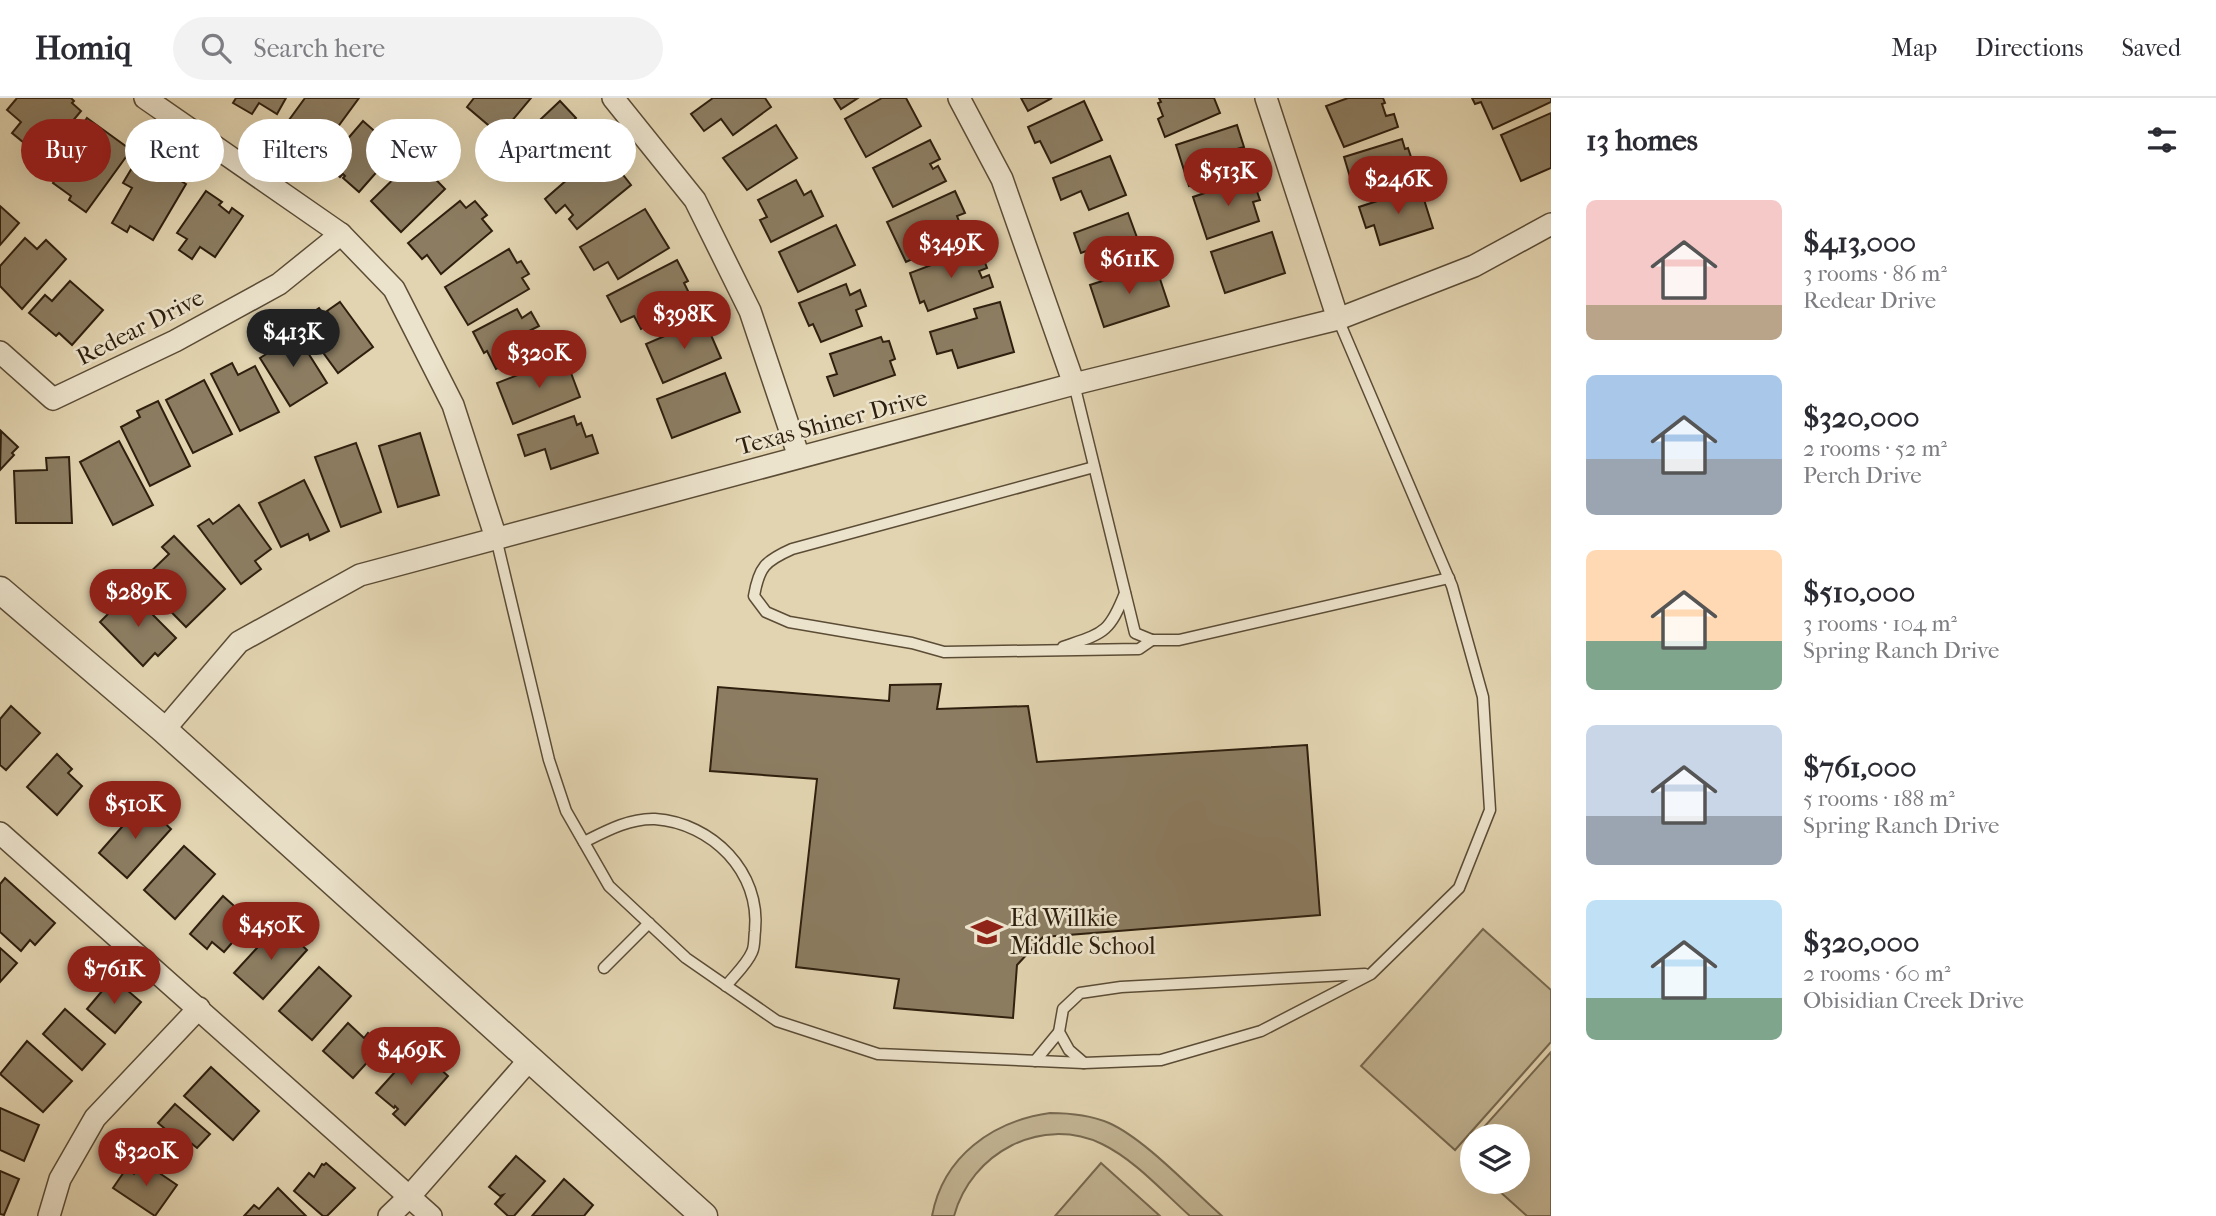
<!DOCTYPE html>
<html lang="en">
<head>
<meta charset="utf-8">
<style>
  :root { --surface:#fff; --page:#f2f2f3; --text:#2b2b33; --muted:#7c7c81; --line:#e1e1e2; --accent:#8f2418 }
  body { margin:0; font-family:"IM FELL French Canon",serif; background:var(--page); color:var(--text); height:100vh; display:flex; flex-direction:column; font-size:26px; white-space:nowrap }
  * { box-sizing:border-box; margin:0 }
  p { font-size:23px; color:var(--muted) }
  .icon { flex:none; width:38px; height:38px; fill:none; stroke:currentColor; stroke-width:2; stroke-linecap:round; stroke-linejoin:round }
  .map { position:relative; flex:1; overflow:hidden }
  .sheet { display:flex; flex-direction:column; background:var(--surface); width:665px }
  .sheet>* { flex:none }
  .top-card { position:absolute; left:21px; top:21px; width:665px; height:63px; display:flex; gap:14px }
  .tools { position:absolute; left:1460px; top:1026px; display:grid; gap:14px }
  .tools a { display:grid; place-items:center; width:70px; height:70px; border-radius:50%; background:var(--surface); box-shadow:0 7px 28px #0002; font-size:35px }
  .price { position:absolute; translate:-50% -60px; padding:0 16px; border-radius:24px; background:var(--accent); color:#fff; font-size:23px; line-height:46px; filter:drop-shadow(0 2px 4px #0008) }
  .price::after { content:''; position:absolute; left:50%; top:42px; width:21px; height:16px; margin-left:-10px; background:inherit; clip-path:polygon(0 0,100% 0,50% 100%) }
  .price.selected { background:#222; color:#fff }
  ul { padding:0; list-style:none }
  li { display:flex; align-items:center; gap:21px; height:175px; padding:0 35px }
  li span { display:grid; place-items:center; flex:none; width:196px; height:140px; border-radius:10px; color:#555 }
  li>.icon { margin-inline-start:auto }
  span .icon { width:84px; height:84px; fill:#fffc; stroke-width:1 }
  li b { font-size:30px }
  h2 { display:flex; justify-content:space-between; align-items:center; height:84px; padding:0 35px; font-size:30px }
  .tag { padding:0 24px; border-radius:32px; background:var(--surface); box-shadow:0 7px 28px #0002; font-size:24px; line-height:63px }
  .tag.selected { background:var(--accent); color:#fff }
  header { display:flex; align-items:center; gap:42px; box-sizing:border-box; height:98px; padding:0 35px; background:var(--surface); border-bottom:2px solid var(--line) }
  header strong { font-size:33px }
  nav { display:flex; gap:38px; margin-inline-start:auto; font-size:24px }
  .search { width:490px; height:63px; background:var(--page); display:flex; align-items:center; gap:18px; box-sizing:border-box; padding:0 24px; border-radius:38px; color:var(--muted); font-size:26px }
  main { display:flex; flex:1; min-height:0 }
  .map>svg:first-child { display:block }
</style>
</head>
<body>
<header>
<strong>Homiq</strong>
<div class="search"><svg class="icon" aria-label="search" viewBox="0 0 24 24"><circle cx="10" cy="10" r="6"/><path d="M15 15l6 6"/></svg>Search here</div>
<nav><a>Map</a><a>Directions</a><a>Saved</a></nav>
</header>
<main>
<div class="map">
<svg width="1551" height="1118" viewBox="0 0 1551 1118">
  <rect width="100%" height="100%" fill="#e2d4b0"/>
  <filter id="stains"><feTurbulence type="fractalNoise" baseFrequency=".00286" numOctaves="4"/><feColorMatrix values="0 0 0 0 .2 0 0 0 0 .09 0 0 0 0 .02 0 0 0 .5 -.17"/></filter>
  <radialGradient id="worn" r=".72"><stop offset=".6" stop-color="#630" stop-opacity="0"/><stop offset="1" stop-color="#630" stop-opacity=".3"/></radialGradient>
  <g fill="#c3b594" stroke="#786a51" stroke-width="2">
    <polygon points="1483,831 1551,892 1551,944 1455,1052 1361,968"/>
    <polygon points="1551,954 1551,1118 1527,1118 1488,1083 1517,1083 1517,1038 1476,1038"/>
    <path d="M 1050,1015 C 1070,1015 1090,1017 1109,1025 C 1145,1041 1191,1091 1222,1118 L 1190,1118 C 1163,1094 1135,1062 1102,1046 C 1041,1017 971,1055 954,1118 L 932,1118 C 943,1058 993,1023 1050,1015 Z"/>
    <polygon points="1101,1065 1160,1118 1055,1118"/>
  </g>
  <g fill="#8c7d62" stroke="#2e1f0e" stroke-width="2">
    <polygon points="17,0 71,0 74,3 72,5 81,13 61,37 52,28 40,42 32,34 23,44 12,35 21,24 7,12"/>
    <polygon points="236,0 286,0 277,16 259,5 252,16 233,5"/>
    <polygon points="305,0 359,0 318,56 281,33"/>
    <polygon points="474,0 531,0 500,37 467,9"/>
    <polygon points="713,0 765,0 771,9 733,37 721,21 704,33 691,16"/>
    <polygon points="834,0 858,0 841,11"/>
    <polygon points="882,0 906,0 921,28 866,59 845,21"/>
    <polygon points="1021,0 1052,0 1028,13"/>
    <polygon points="1159,0 1214,0 1220,15 1165,39 1158,21 1163,18 1158,5 1161,4"/>
    <polygon points="1348,0 1383,0 1385,5 1382,6 1386,18 1394,16 1398,29 1344,49 1326,8"/>
    <polygon points="1472,0 1551,0 1551,4 1493,31 1481,4 1475,6"/>
    <polygon points="560,3 576,20 573,23 588,39 555,69 543,55 531,66 521,55 531,45 524,37"/>
    <polygon points="1084,3 1102,42 1051,65 1040,43 1035,45 1028,29"/>
    <polygon points="1551,15 1551,70 1521,83 1501,37"/>
    <polygon points="87,20 131,52 86,114 69,102 71,98 53,85 81,47 73,41"/>
    <polygon points="363,23 396,52 359,94 343,80 345,78 343,76 340,79 326,66"/>
    <polygon points="776,27 797,60 747,92 723,60"/>
    <polygon points="1237,27 1244,49 1223,55 1232,75 1189,88 1176,47"/>
    <polygon points="1402,41 1405,51 1408,50 1412,62 1419,60 1424,76 1374,91 1369,73 1350,79 1344,59"/>
    <polygon points="930,42 940,61 930,66 933,71 938,68 946,83 893,109 873,70"/>
    <polygon points="599,54 616,76 620,73 631,87 577,131 569,121 573,117 565,107 556,115 545,101"/>
    <polygon points="139,58 186,86 153,142 130,128 127,134 112,125 132,90 123,85"/>
    <polygon points="1110,58 1126,97 1089,112 1081,93 1061,102 1053,80"/>
    <polygon points="415,60 445,91 401,134 371,103"/>
    <polygon points="1252,79 1260,102 1253,104 1259,123 1207,141 1193,99"/>
    <polygon points="796,82 804,97 811,93 823,118 771,144 760,122 767,119 758,102"/>
    <polygon points="1420,89 1433,130 1380,147 1374,127 1366,130 1359,109"/>
    <polygon points="206,93 222,104 219,107 229,115 232,110 243,118 215,159 200,149 192,161 179,152 187,141 177,135"/>
    <polygon points="955,93 965,115 957,118 961,128 966,126 970,135 906,164 887,124"/>
    <polygon points="460,103 466,110 475,103 487,117 482,121 492,133 441,176 427,157 422,161 408,145"/>
    <polygon points="0,108 19,125 0,147"/>
    <polygon points="645,111 669,150 618,181 608,164 594,172 580,149"/>
    <polygon points="1128,115 1143,156 1097,173 1089,152 1081,155 1074,135"/>
    <polygon points="836,127 855,167 798,194 779,154"/>
    <polygon points="1272,134 1285,175 1225,195 1211,154"/>
    <polygon points="25,140 37,151 46,142 66,161 22,211 0,188 0,168"/>
    <polygon points="979,149 987,170 979,173 982,180 989,177 993,189 928,213 924,203 920,205 910,175"/>
    <polygon points="509,151 517,165 521,163 529,176 522,180 529,191 468,227 445,189"/>
    <polygon points="677,162 688,183 684,185 693,203 641,231 634,218 621,224 607,198"/>
    <polygon points="1155,166 1169,208 1104,229 1090,187"/>
    <polygon points="70,183 103,212 72,247 59,235 56,238 29,215 45,197 52,203"/>
    <polygon points="846,186 850,197 860,192 866,208 856,212 862,228 821,244 813,226 809,228 799,205"/>
    <polygon points="340,204 373,249 338,275 300,223 319,210 325,218 329,216 327,213"/>
    <polygon points="1000,204 1014,254 958,270 952,252 937,256 930,234 977,220 974,211"/>
    <polygon points="517,211 522,220 531,214 539,228 529,233 537,250 496,271 487,253 484,255 473,234"/>
    <polygon points="704,221 721,260 663,285 646,246"/>
    <polygon points="293,231 327,285 290,308 260,260 279,248 276,242"/>
    <polygon points="881,239 883,244 889,243 895,261 890,263 895,277 834,298 827,279 837,276 830,256"/>
    <polygon points="565,259 580,299 513,326 497,285"/>
    <polygon points="232,265 238,277 255,268 279,314 240,333 211,276"/>
    <polygon points="725,275 740,314 672,340 657,301"/>
    <polygon points="204,282 232,336 193,355 166,302"/>
    <polygon points="158,303 190,368 150,388 121,329 140,319 137,313"/>
    <polygon points="574,318 577,327 581,325 586,339 592,337 598,355 551,371 545,351 525,358 518,337"/>
    <polygon points="1,333 18,349 12,355 14,357 0,372"/>
    <polygon points="420,335 439,397 398,409 379,348"/>
    <polygon points="119,343 153,407 113,427 80,364"/>
    <polygon points="356,345 381,414 341,429 315,359"/>
    <polygon points="69,359 72,425 16,425 14,373 47,372 46,360"/>
    <polygon points="304,382 329,433 310,442 308,436 281,449 259,405"/>
    <polygon points="239,407 271,451 255,463 261,471 241,486 198,428 209,421 213,426"/>
    <polygon points="174,438 225,491 186,529 141,483 169,456 162,449"/>
    <polygon points="130,494 176,540 158,558 155,555 143,568 100,524"/>
    <polygon points="941,586 937,611 1028,608 1037,664 1307,647 1320,817 1043,839 1017,867 1013,920 894,910 899,881 796,869 817,681 710,673 718,589 889,603 890,587"/>
    <polygon points="11,608 40,635 6,672 0,667 0,621"/>
    <polygon points="57,656 72,671 68,675 82,688 57,717 27,689"/>
    <polygon points="143,705 171,731 127,780 99,755"/>
    <polygon points="184,748 215,776 175,821 144,792"/>
    <polygon points="5,780 55,825 35,847 30,842 21,853 0,834 0,786"/>
    <polygon points="223,798 251,823 224,854 212,844 207,851 190,836"/>
    <polygon points="279,826 307,852 263,901 234,875"/>
    <polygon points="0,850 17,865 0,884"/>
    <polygon points="319,869 351,898 312,942 279,913"/>
    <polygon points="113,880 141,904 115,935 87,911"/>
    <polygon points="65,911 105,946 82,972 43,936"/>
    <polygon points="348,925 364,940 368,935 382,948 353,980 323,953"/>
    <polygon points="27,943 72,983 43,1014 0,976"/>
    <polygon points="413,954 434,972 437,968 448,978 405,1027 393,1016 398,1011 395,1008 394,1010 376,995"/>
    <polygon points="211,969 259,1013 233,1042 184,998"/>
    <polygon points="175,1006 210,1036 197,1050 192,1046 178,1062 155,1041 164,1030 158,1025"/>
    <polygon points="0,1010 39,1027 24,1063 0,1052"/>
    <polygon points="516,1058 545,1083 514,1118 508,1118 495,1106 503,1097 500,1098 489,1089"/>
    <polygon points="143,1064 177,1087 155,1118 113,1090 126,1071 134,1076"/>
    <polygon points="326,1065 355,1090 327,1118 323,1118 294,1093 309,1075 314,1079 322,1066 324,1067"/>
    <polygon points="0,1073 19,1081 4,1117 0,1116"/>
    <polygon points="564,1081 593,1107 584,1118 532,1118"/>
    <polygon points="278,1090 306,1118 244,1118 254,1107 259,1111"/>
  </g>
  <g fill="none" stroke-linecap="round" stroke-linejoin="round">
    <defs>
      <g id="service">
        <polyline points="1074,286 1135,535 1152,542 1179,542 1449,480"/>
        <path d="M 1094,369 L 792,451 C 765,463 759,469 754,498 L 766,514 L 789,524 L 912,545 L 944,554 L 1139,551 L 1152,542"/>
        <polyline points="496,440 549,662 566,713 609,788 686,860 777,923 878,956 1084,965 1161,962 1261,933 1371,876 1459,790 1490,712 1483,599 1452,488 1338,221"/>
        <path d="M 1063,549 C 1103,535 1109,536 1125,495"/>
        <path d="M 584,744 C 606,733 630,720 655,721 C 712,725 761,774 755,833 C 754,839 755,848 752,854 C 747,866 734,878 726,888"/>
        <polyline points="604,870 649,825"/>
        <polyline points="1035,963 1059,934"/>
        <polyline points="1084,965 1069,952 1059,934 1063,911 1080,895 1121,889 1365,876"/>
      </g>
      <g id="minor">
        <polyline points="145,0 341,136 394,191 453,307 496,440"/>
        <polyline points="613,0 695,102 750,213 799,359"/>
        <polyline points="959,0 1002,81 1074,286"/>
        <polyline points="1266,0 1338,221"/>
        <polyline points="0,254 53,301 175,243 279,186 341,136"/>
        <polyline points="164,632 239,544 360,477 1074,286 1338,221 1474,168 1551,126"/>
        <polyline points="0,735 431,1118"/>
        <polyline points="49,1118 60,1081 95,1020 199,910"/>
        <polyline points="389,1118 409,1099 530,961"/>
      </g>
      <polyline id="tertiary" points="0,492 164,632 704,1118"/>
    </defs>
    <use href="#service" stroke="#5b4c36" stroke-width="13"/>
    <use href="#minor" stroke="#5b4c36" stroke-width="24"/>
    <use href="#tertiary" stroke="#5b4c36" stroke-width="29"/>
    <use href="#service" stroke="#ece3cc" stroke-width="10"/>
    <use href="#minor" stroke="#ece3cc" stroke-width="21"/>
    <use href="#tertiary" stroke="#ece3cc" stroke-width="26"/>
  </g>
  <defs>
    <symbol id="school-bare" viewBox="-9 -9 18 18"><path d="M0-5L7-2L0 1L-7-2ZM-4 1L0 2.5L4 1V4Q0 6-4 4Z" fill="#8f2418" stroke="#ece3cc" stroke-width="2.5" paint-order="stroke"/></symbol>
  </defs>
  <g fill-rule="evenodd">
    <use href="#school-bare" x="965" y="812" width="44" height="44"/>
  </g>
  <g text-anchor="middle" stroke-width="5" stroke-linejoin="round" paint-order="stroke">
    <g font-size="24" fill="#2e1f0e" stroke="#ece3cc">
      <text transform="translate(140 229) rotate(-27)" y="8">Redear Drive</text>
      <text transform="translate(832 324) rotate(-15)" y="8">Texas Shiner Drive</text>
    </g>
    <g font-size="24" fill="#2e1f0e" stroke="#ece3cc" text-anchor="start">
      <text x="1010" y="828">Ed Willkie<tspan x="1010" dy="28">Middle School</tspan></text>
    </g>
  </g>
  <rect width="100%" height="100%" filter="url(#stains)"/>
  <rect width="100%" height="100%" fill="url(#worn)"/>
</svg>
<div class="tools">
<a><svg class="icon" aria-label="layers" viewBox="0 0 24 24"><path d="M12 4l9 5-9 5-9-5zM3 14l9 5 9-5"/></svg></a>
</div>
<b class="price" style="left:1228px;top:110px">$513K</b>
<b class="price" style="left:1398px;top:118px">$246K</b>
<b class="price" style="left:951px;top:182px">$349K</b>
<b class="price" style="left:1129px;top:198px">$611K</b>
<b class="price" style="left:684px;top:253px">$398K</b>
<b class="price selected" style="left:293px;top:271px">$413K</b>
<b class="price" style="left:539px;top:292px">$320K</b>
<b class="price" style="left:138px;top:531px">$289K</b>
<b class="price" style="left:135px;top:743px">$510K</b>
<b class="price" style="left:271px;top:864px">$450K</b>
<b class="price" style="left:114px;top:908px">$761K</b>
<b class="price" style="left:411px;top:989px">$469K</b>
<b class="price" style="left:146px;top:1090px">$320K</b>
<div class="top-card">
<a class="tag selected">Buy</a>
<a class="tag">Rent</a>
<a class="tag">Filters</a>
<a class="tag">New</a>
<a class="tag">Apartment</a>
</div>
</div>
<section class="sheet">
<h2>13 homes<svg class="icon" aria-label="filters" viewBox="0 0 24 24"><path d="M4 7h16M4 17h16"/><circle cx="9" cy="7" r="2"/><circle cx="15" cy="17" r="2"/></svg></h2>
<ul>
<li><span style="background:linear-gradient(#f6c9c9 75%,#b9a48a 0)"><svg class="icon" aria-label="home" viewBox="0 0 24 24"><path d="M3 11l9-7 9 7M6 9v11h12V9"/></svg></span><div><b>$413,000</b><p>3 rooms · 86 m²</p><p>Redear Drive</p></div></li>
<li><span style="background:linear-gradient(#a9c7e8 60%,#9aa5b1 0)"><svg class="icon" aria-label="home" viewBox="0 0 24 24"><path d="M3 11l9-7 9 7M6 9v11h12V9"/></svg></span><div><b>$320,000</b><p>2 rooms · 52 m²</p><p>Perch Drive</p></div></li>
<li><span style="background:linear-gradient(#ffd9b3 65%,#7fa58c 0)"><svg class="icon" aria-label="home" viewBox="0 0 24 24"><path d="M3 11l9-7 9 7M6 9v11h12V9"/></svg></span><div><b>$510,000</b><p>3 rooms · 104 m²</p><p>Spring Ranch Drive</p></div></li>
<li><span style="background:linear-gradient(#c9d6e8 65%,#9aa5b1 0)"><svg class="icon" aria-label="home" viewBox="0 0 24 24"><path d="M3 11l9-7 9 7M6 9v11h12V9"/></svg></span><div><b>$761,000</b><p>5 rooms · 188 m²</p><p>Spring Ranch Drive</p></div></li>
<li><span style="background:linear-gradient(#bfe0f5 70%,#7fa58c 0)"><svg class="icon" aria-label="home" viewBox="0 0 24 24"><path d="M3 11l9-7 9 7M6 9v11h12V9"/></svg></span><div><b>$320,000</b><p>2 rooms · 60 m²</p><p>Obisidian Creek Drive</p></div></li>
</ul>
</section>
</main>
</body>
</html>
